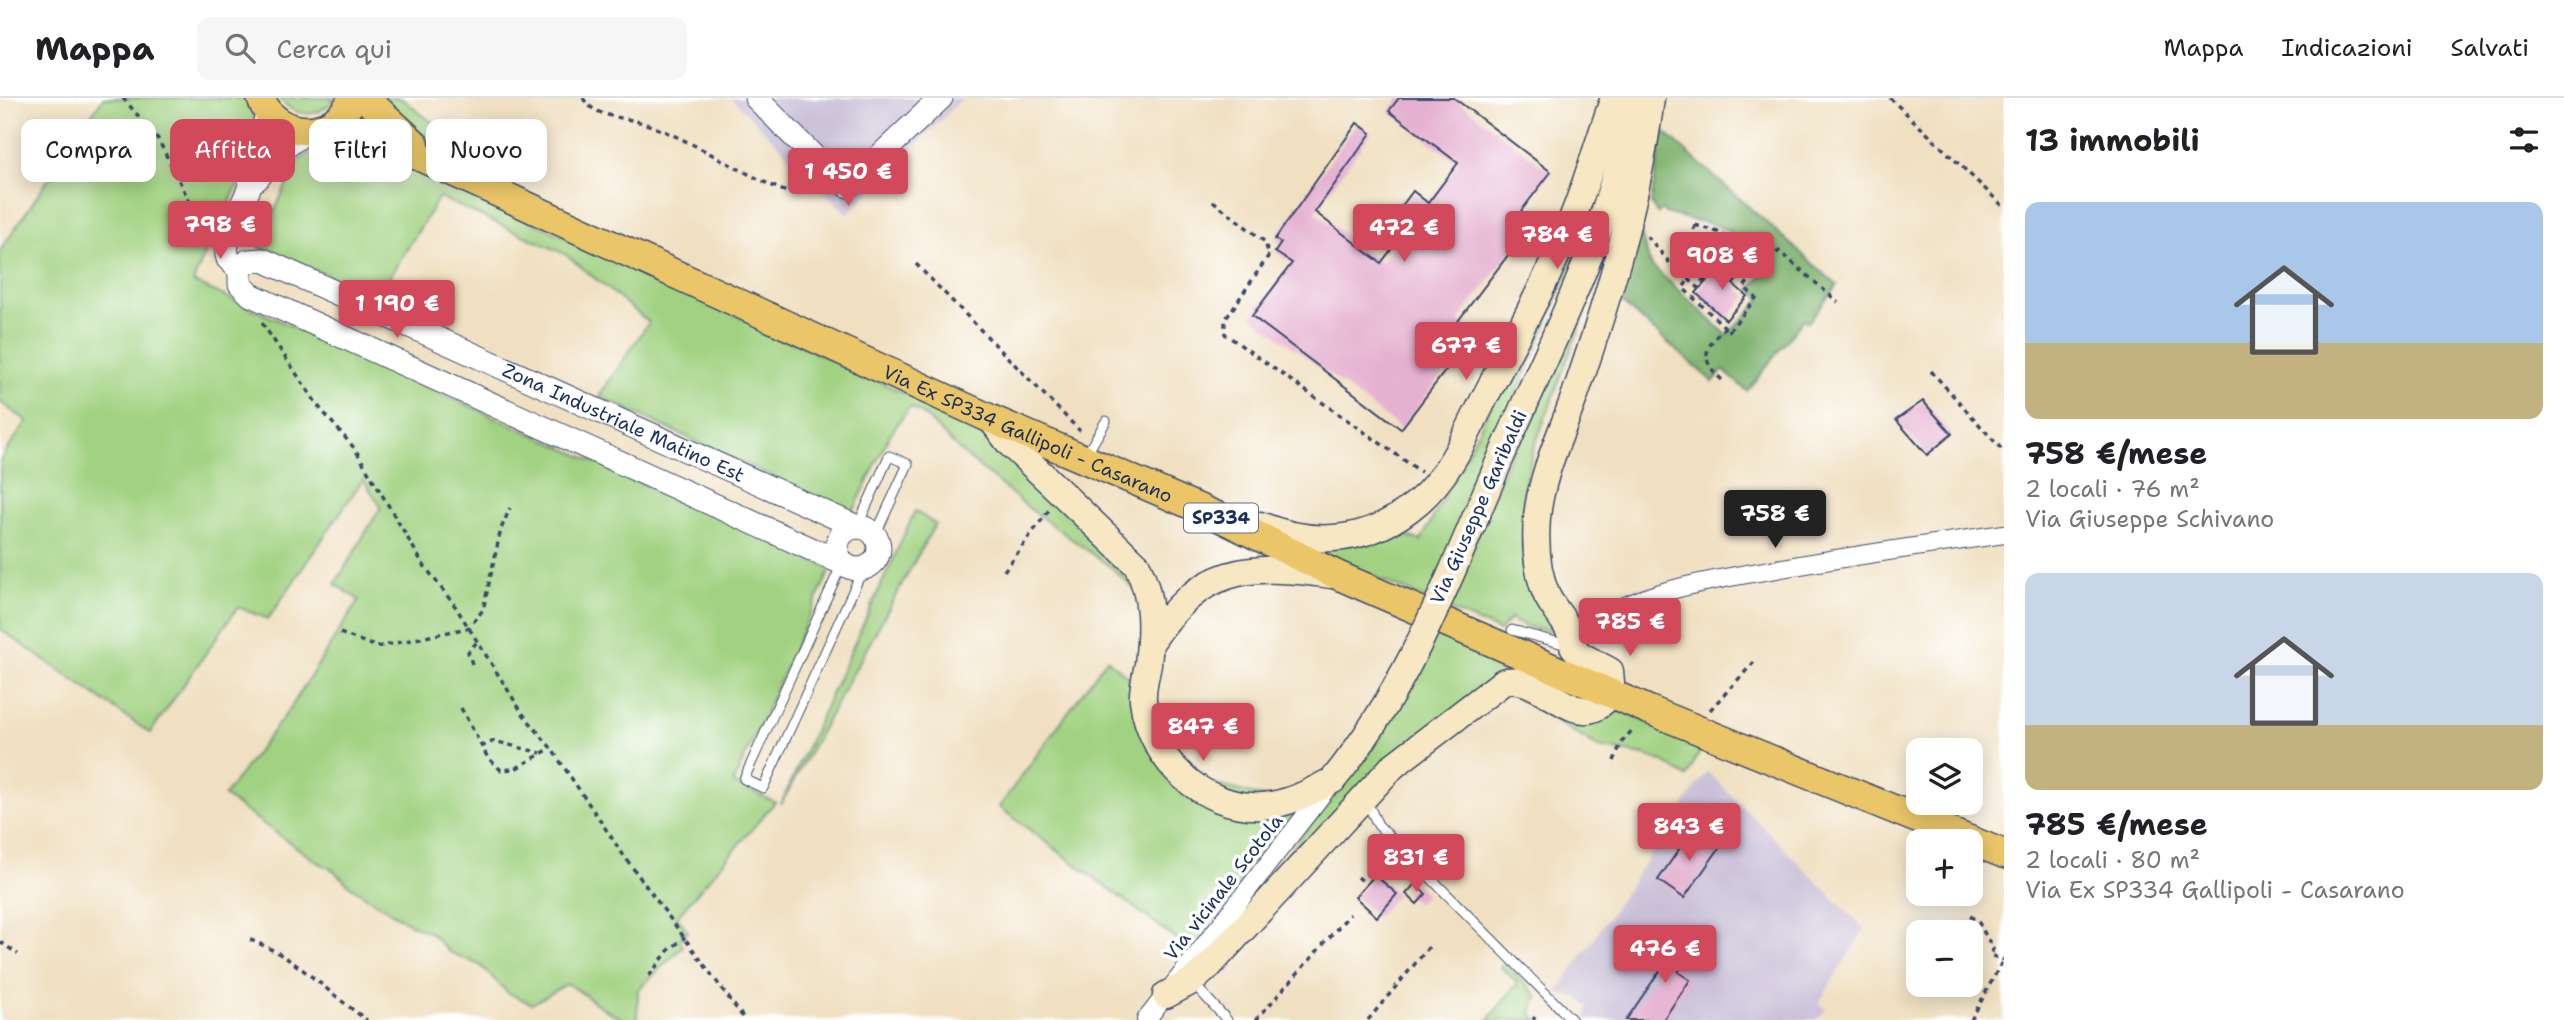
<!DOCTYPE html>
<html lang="it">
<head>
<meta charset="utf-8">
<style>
  :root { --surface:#fff; --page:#f6f6f6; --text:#202124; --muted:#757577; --line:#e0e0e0; --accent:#d1495b }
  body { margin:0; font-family:"Shantell Sans",sans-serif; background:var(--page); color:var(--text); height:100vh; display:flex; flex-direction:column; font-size:26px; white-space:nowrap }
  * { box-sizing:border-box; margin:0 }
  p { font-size:23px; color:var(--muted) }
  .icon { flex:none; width:38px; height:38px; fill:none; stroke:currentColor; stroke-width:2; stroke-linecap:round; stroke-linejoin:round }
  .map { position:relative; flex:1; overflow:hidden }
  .panel { display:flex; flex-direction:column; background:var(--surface); width:560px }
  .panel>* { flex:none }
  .guide { position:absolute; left:21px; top:21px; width:665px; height:63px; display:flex; gap:14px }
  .buttons { position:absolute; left:1906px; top:640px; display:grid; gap:14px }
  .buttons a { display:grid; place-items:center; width:77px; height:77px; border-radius:14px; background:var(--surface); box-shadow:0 4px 18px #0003; font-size:35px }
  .price { position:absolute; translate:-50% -60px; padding:0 16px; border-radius:7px; background:var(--accent); color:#fff; font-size:23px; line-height:46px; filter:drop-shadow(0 2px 4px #0008) }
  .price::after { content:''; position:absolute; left:50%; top:42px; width:21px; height:16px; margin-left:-10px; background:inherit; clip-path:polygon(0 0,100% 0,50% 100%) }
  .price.on { background:#222; color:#fff }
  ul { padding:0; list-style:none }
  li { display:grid; align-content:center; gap:14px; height:371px; padding:0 21px }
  li span { display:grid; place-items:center; height:217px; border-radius:14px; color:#555 }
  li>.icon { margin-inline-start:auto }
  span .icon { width:126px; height:126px; fill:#fffc; stroke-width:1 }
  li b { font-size:30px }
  h2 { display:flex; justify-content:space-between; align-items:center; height:84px; padding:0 21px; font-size:30px }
  .tag { padding:0 24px; border-radius:14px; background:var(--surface); box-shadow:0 4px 18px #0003; font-size:24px; line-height:63px }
  .tag.on { background:var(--accent); color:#fff }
  header { display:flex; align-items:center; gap:42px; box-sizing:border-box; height:98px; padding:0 35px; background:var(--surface); border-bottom:2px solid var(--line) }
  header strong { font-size:33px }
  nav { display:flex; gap:38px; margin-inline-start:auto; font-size:24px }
  .search { width:490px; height:63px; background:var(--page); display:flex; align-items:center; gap:18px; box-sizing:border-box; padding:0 24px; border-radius:14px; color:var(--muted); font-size:26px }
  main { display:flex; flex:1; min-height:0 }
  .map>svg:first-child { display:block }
</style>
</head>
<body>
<header>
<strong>Mappa</strong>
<div class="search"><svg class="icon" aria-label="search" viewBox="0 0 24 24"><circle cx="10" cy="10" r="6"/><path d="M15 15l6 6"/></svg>Cerca qui</div>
<nav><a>Mappa</a><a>Indicazioni</a><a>Salvati</a></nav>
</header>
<main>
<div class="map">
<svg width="2004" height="922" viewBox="0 0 2004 922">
  <rect width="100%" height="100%" fill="#fff"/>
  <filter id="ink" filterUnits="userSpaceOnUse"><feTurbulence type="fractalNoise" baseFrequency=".0143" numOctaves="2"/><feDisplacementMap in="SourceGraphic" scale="14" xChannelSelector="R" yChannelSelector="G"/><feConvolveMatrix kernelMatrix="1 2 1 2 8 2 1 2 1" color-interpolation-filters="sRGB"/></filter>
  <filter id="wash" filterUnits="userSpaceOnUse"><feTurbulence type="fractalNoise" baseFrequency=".00686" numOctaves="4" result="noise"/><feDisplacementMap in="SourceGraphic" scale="28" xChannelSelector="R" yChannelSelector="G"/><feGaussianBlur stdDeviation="1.57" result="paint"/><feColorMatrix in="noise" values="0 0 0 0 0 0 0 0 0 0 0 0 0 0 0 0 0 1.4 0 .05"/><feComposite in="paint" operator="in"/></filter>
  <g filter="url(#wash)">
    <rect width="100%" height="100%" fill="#f0e0c1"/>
    <g fill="#c9bfd7">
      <polygon points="731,0 963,0 847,116"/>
      <polygon points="1707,673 1864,831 1819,905 1826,911 1816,922 1587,922 1588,909 1578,899 1557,895"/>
    </g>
    <g fill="#a1d281" stroke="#5e8070" stroke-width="2">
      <path d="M 103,0 L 252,0 C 267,53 212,133 193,184 L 831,470 L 733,685 L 775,704 L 677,818 L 688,834 L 679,842 L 683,848 L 638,892 L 637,922 C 608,922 591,897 567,886 L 532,906 L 508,895 L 480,867 L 449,854 L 431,835 L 410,826 L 351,789 L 332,771 L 317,764 L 224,698 L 291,609 L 359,502 L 335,486 L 381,409 L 363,381 L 268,521 L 238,509 L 150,635 L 0,531 L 0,362 L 27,323 L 0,304 L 0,153 Z"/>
      <path d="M 279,0 L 335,0 C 319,21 295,20 279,0 Z"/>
      <polygon points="376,0 401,0 491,71 487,76 429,45"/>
      <polygon points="1622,2 1600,103 1428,502 1310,451 1400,435 1421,443 1524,245"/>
      <polygon points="313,52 369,80 383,81 396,65 445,84 961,321 988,343 1007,350 1126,462 1133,490 1112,470 1030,411 959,352 923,316 910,309 889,338 852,416 599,298 649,224 565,156 439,99 378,198 258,149 297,64"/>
      <polygon points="1613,116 1611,146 1533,352 1524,391 1523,463 1531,493 1552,533 1527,529 1510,521 1499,533 1445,510"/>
      <polygon points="915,413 935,426 781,706"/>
      <polygon points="1435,534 1513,567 1434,627 1194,873 1369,654"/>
      <polygon points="1107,561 1136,586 1167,674 1301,709 1190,851 999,709"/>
      <polygon points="1520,588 1589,625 1595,625 1613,609 1703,647 1687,679 1663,664 1644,657 1598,649 1518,600"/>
      <polygon points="1505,864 1537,898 1531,916 1538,922 1488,922 1518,885 1501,869"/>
    </g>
    <g fill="#80b46f" stroke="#4e7266" stroke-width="2">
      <path d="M 1663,33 L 1837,187 L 1808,224 L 1804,221 L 1747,293 L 1723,272 L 1713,284 L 1620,203 L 1641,136 L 1650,166 L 1727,237 L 1759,204 L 1760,199 L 1750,191 L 1767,172 L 1766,167 C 1752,154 1736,135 1718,128 C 1704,123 1681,120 1665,115 L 1663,111 L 1657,116 L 1651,105 Z"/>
      <polygon points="1696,146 1723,157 1705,178 1696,161"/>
    </g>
    <g id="blocks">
      <g fill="#e5b1d0">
        <polygon points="1399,0 1454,0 1551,74 1521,113 1534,123 1458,223 1474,235 1401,331 1252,218 1292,165 1275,154 1281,145 1275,141 1357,25 1371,35 1315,114 1381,165 1415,120 1401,109 1413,93 1428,105 1458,65 1389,13"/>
        <polygon points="1721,166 1738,181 1733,186 1747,198 1726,222 1696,195"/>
        <polygon points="1923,303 1952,336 1927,357 1896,322"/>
        <polygon points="1693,731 1720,749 1684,800 1658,782"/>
        <polygon points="1375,777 1397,796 1377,819 1355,799"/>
        <polygon points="1415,786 1426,796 1417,806 1406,796"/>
        <polygon points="1686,835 1699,844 1678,874 1690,882 1663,922 1626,922"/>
      </g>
    </g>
  </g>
  <g filter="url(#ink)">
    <use href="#blocks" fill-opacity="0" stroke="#3b4a6d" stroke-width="2"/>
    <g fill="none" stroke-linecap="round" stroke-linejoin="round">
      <defs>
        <g id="service">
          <polyline points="1085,359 1106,323"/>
          <polyline points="858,427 889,358 908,366 875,438"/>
          <polyline points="842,466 744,681 763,690 863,471"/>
          <polyline points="1512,532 1571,548"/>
          <polyline points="1366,702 1378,727 1572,922"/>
          <polyline points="1193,885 1227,922"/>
        </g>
        <g id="minor">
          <path d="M 1573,538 C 1636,490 1718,481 1794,468 C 1864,456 1934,446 2004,436"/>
          <polyline points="1146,922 1331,685"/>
        </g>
        <g id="tertiary">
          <polyline points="756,0 834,79 848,88 941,0"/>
          <polyline points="257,81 280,53 307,33"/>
          <path d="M 240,172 L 228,161 C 221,138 240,114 248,93 C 257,67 263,40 267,12"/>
          <circle cx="858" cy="450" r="21"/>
          <path id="s1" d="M 842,465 L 251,197 L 240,186 L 240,172 L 248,163 L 263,162 L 857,429"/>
        </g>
        <g id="secondary">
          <path d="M 991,321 L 1009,345 L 1137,467 C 1153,500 1152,530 1148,566 C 1146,577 1142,591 1143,602 C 1150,661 1203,712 1263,708 C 1289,706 1311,694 1333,682"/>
          <path d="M 1505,350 C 1554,237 1616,124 1630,0"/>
          <path d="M 1260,427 C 1316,450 1372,444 1418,404 C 1451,376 1467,334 1486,297 C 1517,237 1550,178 1574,116 C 1589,78 1600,38 1614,0"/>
          <path d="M 1151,544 C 1201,469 1245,465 1331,477"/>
          <path d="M 1166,897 L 1192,883 L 1210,867 L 1393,668 L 1503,584 C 1535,573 1568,623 1595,610 C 1601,607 1607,600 1612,596 L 1610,573 L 1580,557 L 1573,548 C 1573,530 1555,514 1547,498 C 1536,473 1535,446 1537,420 C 1541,374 1564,331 1578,288 C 1610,195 1639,98 1651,0"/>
        </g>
        <g id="primary">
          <path d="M 261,0 C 276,43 336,43 352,0"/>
          <polyline points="365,0 415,46"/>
          <path id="s2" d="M 331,26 L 381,41 L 991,321 L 1217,418 L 1337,477 L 1649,612 L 2004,756"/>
        </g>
      </defs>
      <use href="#service" stroke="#3b4a6d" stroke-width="11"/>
      <use href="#minor" stroke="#3b4a6d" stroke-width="20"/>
      <use href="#tertiary" stroke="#3b4a6d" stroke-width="25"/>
      <use href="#secondary" stroke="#3b4a6d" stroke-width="29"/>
      <use href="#primary" stroke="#3b4a6d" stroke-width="31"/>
      <g stroke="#3b4a6d" stroke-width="3.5" stroke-dasharray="5 5" stroke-linecap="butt">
        <polyline points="123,0 158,41 207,138"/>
        <path d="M 583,0 C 595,21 625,18 646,26 C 696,44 740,75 789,95"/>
        <polyline points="1890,0 2004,109"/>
        <polyline points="1213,103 1265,144 1269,157 1225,222 1225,236 1421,374"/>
        <polygon points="1695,127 1721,135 1761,168 1744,189 1756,200 1729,233 1683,190 1693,175 1689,150"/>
        <polyline points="1647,138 1669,164 1700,191"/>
        <polyline points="1690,142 1709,147 1725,157 1703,183 1694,175"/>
        <polyline points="916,166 1080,333"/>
        <polyline points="1761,168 1779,153 1838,204"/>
        <polyline points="389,198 397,182"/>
        <polyline points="262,225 319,309 355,351 423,466 455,508 523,616 551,650 624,758 745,922"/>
        <polyline points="1931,273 2004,354"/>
        <path d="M 1722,282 C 1698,260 1705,250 1725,229"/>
        <polyline points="1004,473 1049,412"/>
        <polyline points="340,535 377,549 468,530 483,512 501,431 510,410"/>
        <polyline points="472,566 468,554 477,544"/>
        <polyline points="461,610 488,660 501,672 515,671 551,650"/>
        <polyline points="1710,612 1756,562"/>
        <polyline points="481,649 494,643 541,655"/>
        <polyline points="1614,663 1621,645 1634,630"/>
        <polyline points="1358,779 1366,786"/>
        <polyline points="1970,818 1979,825 1993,851 1990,857 2003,862"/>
        <path d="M 250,842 C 294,857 329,896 367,922"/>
        <polyline points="0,844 18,856"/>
        <polyline points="649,878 668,853 685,839"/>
        <polyline points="1256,922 1350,816"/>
        <polyline points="1368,922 1429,849"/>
        <polyline points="1533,922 1535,919"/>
        <polyline points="1971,922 2004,860"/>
      </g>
      <use href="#service" stroke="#fff" stroke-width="9"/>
      <use href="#minor" stroke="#fff" stroke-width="18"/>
      <use href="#tertiary" stroke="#fff" stroke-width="23"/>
      <use href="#secondary" stroke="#f7e8c3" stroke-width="26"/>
      <use href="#primary" stroke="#ebc669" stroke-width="28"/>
      <defs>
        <path id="secondary-bridge" d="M 1333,682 C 1411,588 1456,462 1505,350"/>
      </defs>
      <use href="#secondary-bridge" stroke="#3b4a6d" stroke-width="29" stroke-linecap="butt"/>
      <use href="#secondary-bridge" stroke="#f7e8c3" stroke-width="26"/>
    </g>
  </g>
  <g text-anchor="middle" stroke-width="7" stroke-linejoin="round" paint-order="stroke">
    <rect fill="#fff" stroke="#5f6d8e" stroke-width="2" x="1184" y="405.5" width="74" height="29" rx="5"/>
    <g font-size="18" font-weight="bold" fill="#1b2f5e">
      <text x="1221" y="426">SP334</text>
    </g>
    <g font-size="19" fill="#1b2f5e" stroke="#fff">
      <text dy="7" stroke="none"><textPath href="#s1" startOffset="1101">Zona Industriale Matino Est</textPath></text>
      <text dy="7" stroke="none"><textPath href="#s2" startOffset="763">Via Ex SP334 Gallipoli - Casarano</textPath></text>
      <text transform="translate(1478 409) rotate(-66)" y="7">Via Giuseppe Garibaldi</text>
      <text transform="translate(1223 789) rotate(-52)" y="7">Via vicinale Scotola</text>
    </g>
  </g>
</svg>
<div class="buttons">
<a><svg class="icon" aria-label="layers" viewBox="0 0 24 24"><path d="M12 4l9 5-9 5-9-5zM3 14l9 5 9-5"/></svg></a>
<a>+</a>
<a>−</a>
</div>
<b class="price" style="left:848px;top:110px">1 450 €</b>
<b class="price" style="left:220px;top:163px">798 €</b>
<b class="price" style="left:1404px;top:166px">472 €</b>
<b class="price" style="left:1557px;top:173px">784 €</b>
<b class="price" style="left:1722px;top:194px">908 €</b>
<b class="price" style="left:397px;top:242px">1 190 €</b>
<b class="price" style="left:1466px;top:284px">677 €</b>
<b class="price on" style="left:1775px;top:452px">758 €</b>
<b class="price" style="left:1630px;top:560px">785 €</b>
<b class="price" style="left:1203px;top:665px">847 €</b>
<b class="price" style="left:1689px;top:765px">843 €</b>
<b class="price" style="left:1416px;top:796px">831 €</b>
<b class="price" style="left:1665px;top:887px">476 €</b>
<div class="guide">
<a class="tag">Compra</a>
<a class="tag on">Affitta</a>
<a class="tag">Filtri</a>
<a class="tag">Nuovo</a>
</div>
</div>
<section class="panel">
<h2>13 immobili<svg class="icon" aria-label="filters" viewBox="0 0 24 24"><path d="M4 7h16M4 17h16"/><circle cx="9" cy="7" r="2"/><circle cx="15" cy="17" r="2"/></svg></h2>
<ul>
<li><span style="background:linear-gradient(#a9c7e8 65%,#c2b280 0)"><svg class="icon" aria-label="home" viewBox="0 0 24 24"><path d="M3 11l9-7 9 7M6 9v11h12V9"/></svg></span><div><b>758 €/mese</b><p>2 locali · 76 m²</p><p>Via Giuseppe Schivano</p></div></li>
<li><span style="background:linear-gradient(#c9d6e8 70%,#c2b280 0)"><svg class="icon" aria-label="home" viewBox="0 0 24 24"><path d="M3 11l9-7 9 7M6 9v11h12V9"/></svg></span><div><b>785 €/mese</b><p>2 locali · 80 m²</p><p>Via Ex SP334 Gallipoli - Casarano</p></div></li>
</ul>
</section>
</main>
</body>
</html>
